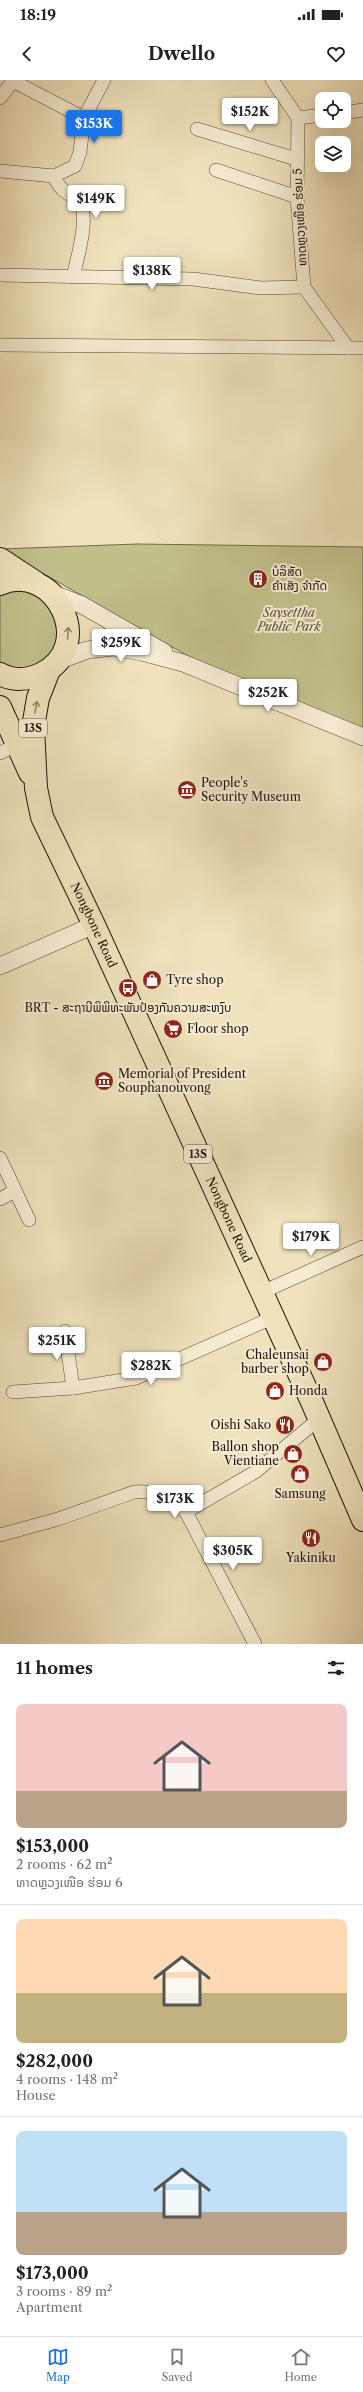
<!DOCTYPE html>
<html lang="en">
<head>
<meta charset="utf-8">
<style>
  :root { --surface:#fff; --page:#f6f6f6; --text:#202124; --muted:#757577; --line:#e0e0e0; --accent:#1a73e8 }
  body { margin:0; font-family:"Libre Caslon Text","Noto Sans Lao",serif; background:var(--page); color:var(--text); height:100vh; display:flex; flex-direction:column; font-size:15px; white-space:nowrap }
  * { box-sizing:border-box; margin:0 }
  p { font-size:13px; color:var(--muted) }
  .icon { flex:none; width:22px; height:22px; fill:none; stroke:currentColor; stroke-width:2; stroke-linecap:round; stroke-linejoin:round }
  .map { position:relative; height:1564px; overflow:hidden }
  .panel { display:flex; flex-direction:column; background:var(--surface); flex:1 }
  .panel>* { flex:none }
  .tools { position:absolute; left:315px; top:12px; display:grid; gap:8px }
  .tools a { display:grid; place-items:center; width:36px; height:36px; border-radius:8px; background:var(--surface); box-shadow:0 4px 16px #0002; font-size:20px }
  .price { position:absolute; translate:-50% -34px; padding:0 9px; border-radius:4px; background:#fff; color:#222; font-size:13px; line-height:26px; filter:drop-shadow(0 1px 2px #0008) }
  .price::after { content:''; position:absolute; left:50%; top:24px; width:12px; height:9px; margin-left:-6px; background:inherit; clip-path:polygon(0 0,100% 0,50% 100%) }
  .price.on { background:var(--accent); color:#fff }
  ul { padding:0; list-style:none }
  li { display:grid; align-content:center; gap:8px; height:212px; padding:0 16px }
  li+li { border-top:1px solid var(--line) }
  li span { display:grid; place-items:center; height:124px; border-radius:8px; color:#555 }
  li>.icon { margin-inline-start:auto }
  span .icon { width:72px; height:72px; fill:#fffc; stroke-width:1 }
  li b { font-size:17px }
  h2 { display:flex; justify-content:space-between; align-items:center; height:48px; padding:0 16px; font-size:17px }
  .status { display:flex; justify-content:space-between; align-items:center; height:28px; padding:0 20px; background:var(--surface); direction:ltr }
  .status svg { height:11px; fill:currentColor }
  header { display:flex; justify-content:space-between; align-items:center; height:52px; padding:0 16px; background:var(--surface); font-size:18px; font-weight:700 }
  .tab-bar { display:flex; justify-content:space-around; align-items:center; height:56px; border-top:1px solid var(--line); background:var(--surface); font-size:11px; color:var(--muted) }
  .tab-bar a { display:grid; justify-items:center; gap:2px }
  .tab-bar .on { color:var(--accent) }
  .map>svg:first-child { display:block }
</style>
</head>
<body>
<div class="status"><b>18:19</b><svg viewBox="0 0 49 12"><path d="M0 12V9h3v3zM5 12V6h3v6zM10 12V3h3v9zM15 12V0h3v12zM26 1h20v11H26zM47 4h2v5h-2z"/></svg></div>
<header><svg class="icon" aria-label="back" viewBox="0 0 24 24"><path d="M15 5l-7 7 7 7"/></svg>Dwello<svg class="icon" aria-label="heart" viewBox="0 0 24 24"><path d="M12 20l-8-8c-3-5 5-10 8-4 3-6 11-1 8 4z"/></svg></header>
<div class="map">
<svg width="363" height="1564" viewBox="0 0 363 1564">
  <rect width="100%" height="100%" fill="#efe2bc"/>
  <filter id="stains"><feTurbulence type="fractalNoise" baseFrequency=".005" numOctaves="4"/><feColorMatrix values="0 0 0 0 .2 0 0 0 0 .09 0 0 0 0 .02 0 0 0 .5 -.17"/></filter>
  <radialGradient id="worn" r=".72"><stop offset=".6" stop-color="#630" stop-opacity="0"/><stop offset="1" stop-color="#630" stop-opacity=".3"/></radialGradient>
  <g fill="#c1c08b" stroke="#726a4b">
    <polygon points="137,464 363,467 363,651 204,585 0,469"/>
    <polygon points="33,505 64,535 48,588 0,590 0,507"/>
  </g>
  <g fill="none" stroke-linecap="round" stroke-linejoin="round">
    <defs>
      <g id="minor">
        <polyline points="11,0 84,38"/>
        <polyline points="272,0 298,38 297,117 304,207 348,268"/>
        <polyline points="0,18 13,1"/>
        <polyline points="344,33 363,30"/>
        <polyline points="298,38 322,35"/>
        <polyline points="197,49 296,79"/>
        <polyline points="216,90 297,117"/>
        <polyline points="0,91 54,96"/>
        <polyline points="54,96 75,86 80,72 84,38 104,0"/>
        <path d="M 54,96 C 57,103 60,109 67,113 C 70,115 75,115 78,119 C 91,135 77,178 73,197"/>
        <polyline points="0,195 193,199 261,208 304,207"/>
        <polyline points="0,265 363,268"/>
        <polyline points="0,673 18,664"/>
        <polyline points="0,1078 29,1140"/>
        <polyline points="0,1119 15,1111"/>
        <polyline points="269,1209 363,1167"/>
        <polyline points="65,1251 73,1308"/>
        <polyline points="13,1312 73,1308 136,1298 272,1238"/>
        <polyline points="186,1432 255,1564"/>
        <path d="M 0,1455 L 58,1439 L 134,1412 C 156,1410 170,1417 186,1432 L 255,1392 L 319,1339"/>
      </g>
      <g id="tertiary">
        <polyline points="51,513 82,525 164,572"/>
        <polyline points="58,581 87,570 113,567 142,572 183,583 363,657"/>
        <polyline points="0,886 94,845"/>
      </g>
      <g id="trunk">
        <polyline points="0,479 35,502"/>
        <path d="M 0,504 C 55,480 98,567 41,594 C 28,600 13,601 0,594"/>
        <path id="s1" d="M 49,590 L 38,618 L 33,647 L 36,708 L 42,737 L 94,845 L 312,1322 L 363,1440"/>
        <polyline points="0,627 30,693"/>
      </g>
    </defs>
    <use href="#minor" stroke="#554737" stroke-width="14"/>
    <use href="#tertiary" stroke="#554737" stroke-width="18"/>
    <use href="#trunk" stroke="#22130b" stroke-width="24"/>
    <use href="#minor" stroke="#f5ecd3" stroke-width="13"/>
    <use href="#tertiary" stroke="#f5ecd3" stroke-width="17"/>
    <use href="#trunk" stroke="#efe2bc" stroke-width="22"/>
  </g>
  <defs><path id="oneway-shaft" d="M-6 0H5M1.5-3L5.5 0L1.5 3" fill="none" stroke-width="1.6" stroke-linecap="round" stroke-linejoin="round"/></defs>
  <g stroke="#93856c">
    <use href="#oneway-shaft" transform="translate(68 553) rotate(-86)"/>
    <use href="#oneway-shaft" transform="translate(36 627) rotate(-79)"/>
  </g>
  <defs>
    <symbol id="building-disc" viewBox="-11 -11 22 22"><circle r="9.5" fill="#8f2418" stroke="#f5ecd3"/><path d="M-4-6H4V6H1V3H-1V6H-4ZM-2.5-4.3h1.7v1.8h-1.7ZM.8-4.3h1.7v1.8H.8ZM-2.5-1h1.7V.8h-1.7ZM.8-1h1.7V.8H.8Z" fill="#fff"/></symbol>
    <symbol id="museum-disc" viewBox="-11 -11 22 22"><circle r="9.5" fill="#8f2418" stroke="#f5ecd3"/><path d="M0-6L6-3V-2H-6V-3ZM-5-1h2V3h-2ZM-1-1h2V3h-2ZM3-1h2V3H3ZM-6 4H6V6H-6Z" fill="#fff"/></symbol>
    <symbol id="shop-disc" viewBox="-11 -11 22 22"><circle r="9.5" fill="#8f2418" stroke="#f5ecd3"/><path d="M-5-2.5h2.3a2.7 3.5 0 0 1 5.4 0H5L5.5 6h-11ZM-1.5-2.5h3a1.5 2.3 0 0 0-3 0Z" fill="#fff"/></symbol>
    <symbol id="bus-disc" viewBox="-11 -11 22 22"><circle r="9.5" fill="#8f2418" stroke="#f5ecd3"/><path d="M-5-6H5V4H4V6H2V4H-2V6H-4V4H-5ZM-3.5-4V0h7V-4ZM-3.5 1.2v1.5H-2V1.2ZM2 1.2v1.5H3.5V1.2Z" fill="#fff"/></symbol>
    <symbol id="supermarket-disc" viewBox="-11 -11 22 22"><circle r="9.5" fill="#8f2418" stroke="#f5ecd3"/><path d="M-6-5.5h2.5l.6 2H6L4.5 2H-2.5L-4.4-4H-6ZM-1.5 3.2a1.3 1.3 0 1 0 .1 0ZM3 3.2a1.3 1.3 0 1 0 .1 0Z" fill="#fff"/></symbol>
    <symbol id="restaurant-disc" viewBox="-11 -11 22 22"><circle r="9.5" fill="#8f2418" stroke="#f5ecd3"/><path d="M-5-6h1v4h1v-4h1v4h1v-4h1v5L-1.5 .5V6h-2V.5L-5-1ZM5-6V6H3V1.5H1.5Q1.5-4 5-6Z" fill="#fff"/></symbol>
  </defs>
  <g fill-rule="evenodd">
    <use href="#building-disc" x="247" y="488" width="22" height="22"/>
    <use href="#museum-disc" x="176" y="699" width="22" height="22"/>
    <use href="#shop-disc" x="141" y="889" width="22" height="22"/>
    <use href="#bus-disc" x="117" y="897" width="22" height="22"/>
    <use href="#supermarket-disc" x="162" y="938" width="22" height="22"/>
    <use href="#museum-disc" x="93" y="990" width="22" height="22"/>
    <use href="#shop-disc" x="312" y="1271" width="22" height="22"/>
    <use href="#shop-disc" x="264" y="1300" width="22" height="22"/>
    <use href="#restaurant-disc" x="274" y="1334" width="22" height="22"/>
    <use href="#shop-disc" x="282" y="1363" width="22" height="22"/>
    <use href="#shop-disc" x="289" y="1383" width="22" height="22"/>
    <use href="#restaurant-disc" x="300" y="1447" width="22" height="22"/>
  </g>
  <g text-anchor="middle" stroke-width="4" stroke-linejoin="round" paint-order="stroke">
    <g fill="#f5ecd3" stroke="#615447" stroke-width="1">
      <rect x="19" y="639" width="28" height="18" rx="3"/>
      <rect x="184" y="1065" width="28" height="18" rx="3"/>
    </g>
    <g font-size="11" font-weight="bold" fill="#22130b">
      <text x="33" y="652">13S</text>
      <text x="198" y="1078">13S</text>
    </g>
    <g font-size="12" fill="#22130b" stroke="#f5ecd3">
      <text transform="translate(300 137) rotate(-93)" y="4">ທາດຫຼວງເໜືອ ຮ່ອມ 5</text>
      <text dy="4" stroke="none"><textPath href="#s1" startOffset="270">Nongbone Road</textPath></text>
      <text dy="4" stroke="none"><textPath href="#s1" startOffset="594">Nongbone Road</textPath></text>
    </g>
    <g font-size="12" fill="#22130b" stroke="#f5ecd3" text-anchor="start">
      <text x="272" y="496">ບໍລິສັດ<tspan x="272" dy="14">ຄຳເສັງ ຈຳກັດ</tspan></text>
      <text x="201" y="707">People's<tspan x="201" dy="14">Security Museum</tspan></text>
      <text x="166" y="904">Tyre shop</text>
      <text x="128" y="932" text-anchor="middle">BRT - ສະຖານີພິພິທະພັນປ້ອງກັນຄວາມສະຫງົບ</text>
      <text x="187" y="953">Floor shop</text>
      <text x="118" y="998">Memorial of President<tspan x="118" dy="14">Souphanouvong</tspan></text>
      <text x="309" y="1279" text-anchor="end">Chaleunsai<tspan x="309" dy="14">barber shop</tspan></text>
      <text x="289" y="1315">Honda</text>
      <text x="271" y="1349" text-anchor="end">Oishi Sako</text>
      <text x="279" y="1371" text-anchor="end">Ballon shop<tspan x="279" dy="14">Vientiane</tspan></text>
      <text x="300" y="1418" text-anchor="middle">Samsung</text>
      <text x="311" y="1482" text-anchor="middle">Yakiniku</text>
    </g>
    <g font-size="12" font-style="italic" fill="#5a5038" stroke="#f5ecd3">
      <text x="289" y="537">Saysettha<tspan x="289" dy="14">Public Park</tspan></text>
    </g>
  </g>
  <rect width="100%" height="100%" filter="url(#stains)"/>
  <rect width="100%" height="100%" fill="url(#worn)"/>
</svg>
<div class="tools">
<a><svg class="icon" aria-label="locate" viewBox="0 0 24 24"><circle cx="12" cy="12" r="6"/><path d="M12 2v4M12 18v4M2 12h4M18 12h4"/></svg></a>
<a><svg class="icon" aria-label="layers" viewBox="0 0 24 24"><path d="M12 4l9 5-9 5-9-5zM3 14l9 5 9-5"/></svg></a>
</div>
<b class="price" style="left:250px;top:52px">$152K</b>
<b class="price on" style="left:94px;top:64px">$153K</b>
<b class="price" style="left:96px;top:139px">$149K</b>
<b class="price" style="left:152px;top:211px">$138K</b>
<b class="price" style="left:121px;top:583px">$259K</b>
<b class="price" style="left:268px;top:633px">$252K</b>
<b class="price" style="left:311px;top:1177px">$179K</b>
<b class="price" style="left:57px;top:1281px">$251K</b>
<b class="price" style="left:151px;top:1306px">$282K</b>
<b class="price" style="left:175px;top:1439px">$173K</b>
<b class="price" style="left:233px;top:1491px">$305K</b>
</div>
<section class="panel">
<h2>11 homes<svg class="icon" aria-label="filters" viewBox="0 0 24 24"><path d="M4 7h16M4 17h16"/><circle cx="9" cy="7" r="2"/><circle cx="15" cy="17" r="2"/></svg></h2>
<ul>
<li><span style="background:linear-gradient(#f6c9c9 70%,#b9a48a 0)"><svg class="icon" aria-label="home" viewBox="0 0 24 24"><path d="M3 11l9-7 9 7M6 9v11h12V9"/></svg></span><div><b>$153,000</b><p>2 rooms · 62 m²</p><p>ທາດຫຼວງເໜືອ ຮ່ອມ 6</p></div></li>
<li><span style="background:linear-gradient(#ffd9b3 60%,#c2b280 0)"><svg class="icon" aria-label="home" viewBox="0 0 24 24"><path d="M3 11l9-7 9 7M6 9v11h12V9"/></svg></span><div><b>$282,000</b><p>4 rooms · 148 m²</p><p>House</p></div></li>
<li><span style="background:linear-gradient(#bfe0f5 65%,#b9a48a 0)"><svg class="icon" aria-label="home" viewBox="0 0 24 24"><path d="M3 11l9-7 9 7M6 9v11h12V9"/></svg></span><div><b>$173,000</b><p>3 rooms · 89 m²</p><p>Apartment</p></div></li>
</ul>
</section>
<nav class="tab-bar">
<a class="on"><svg class="icon" aria-label="map" viewBox="0 0 24 24"><path d="M3 6l6-2 6 2 6-2v14l-6 2-6-2-6 2zM9 4v14M15 6v14"/></svg>Map</a>
<a><svg class="icon" aria-label="saved" viewBox="0 0 24 24"><path d="M7 4h10v16l-5-4-5 4z"/></svg>Saved</a>
<a><svg class="icon" aria-label="home" viewBox="0 0 24 24"><path d="M3 11l9-7 9 7M6 9v11h12V9"/></svg>Home</a>
</nav>
</body>
</html>
